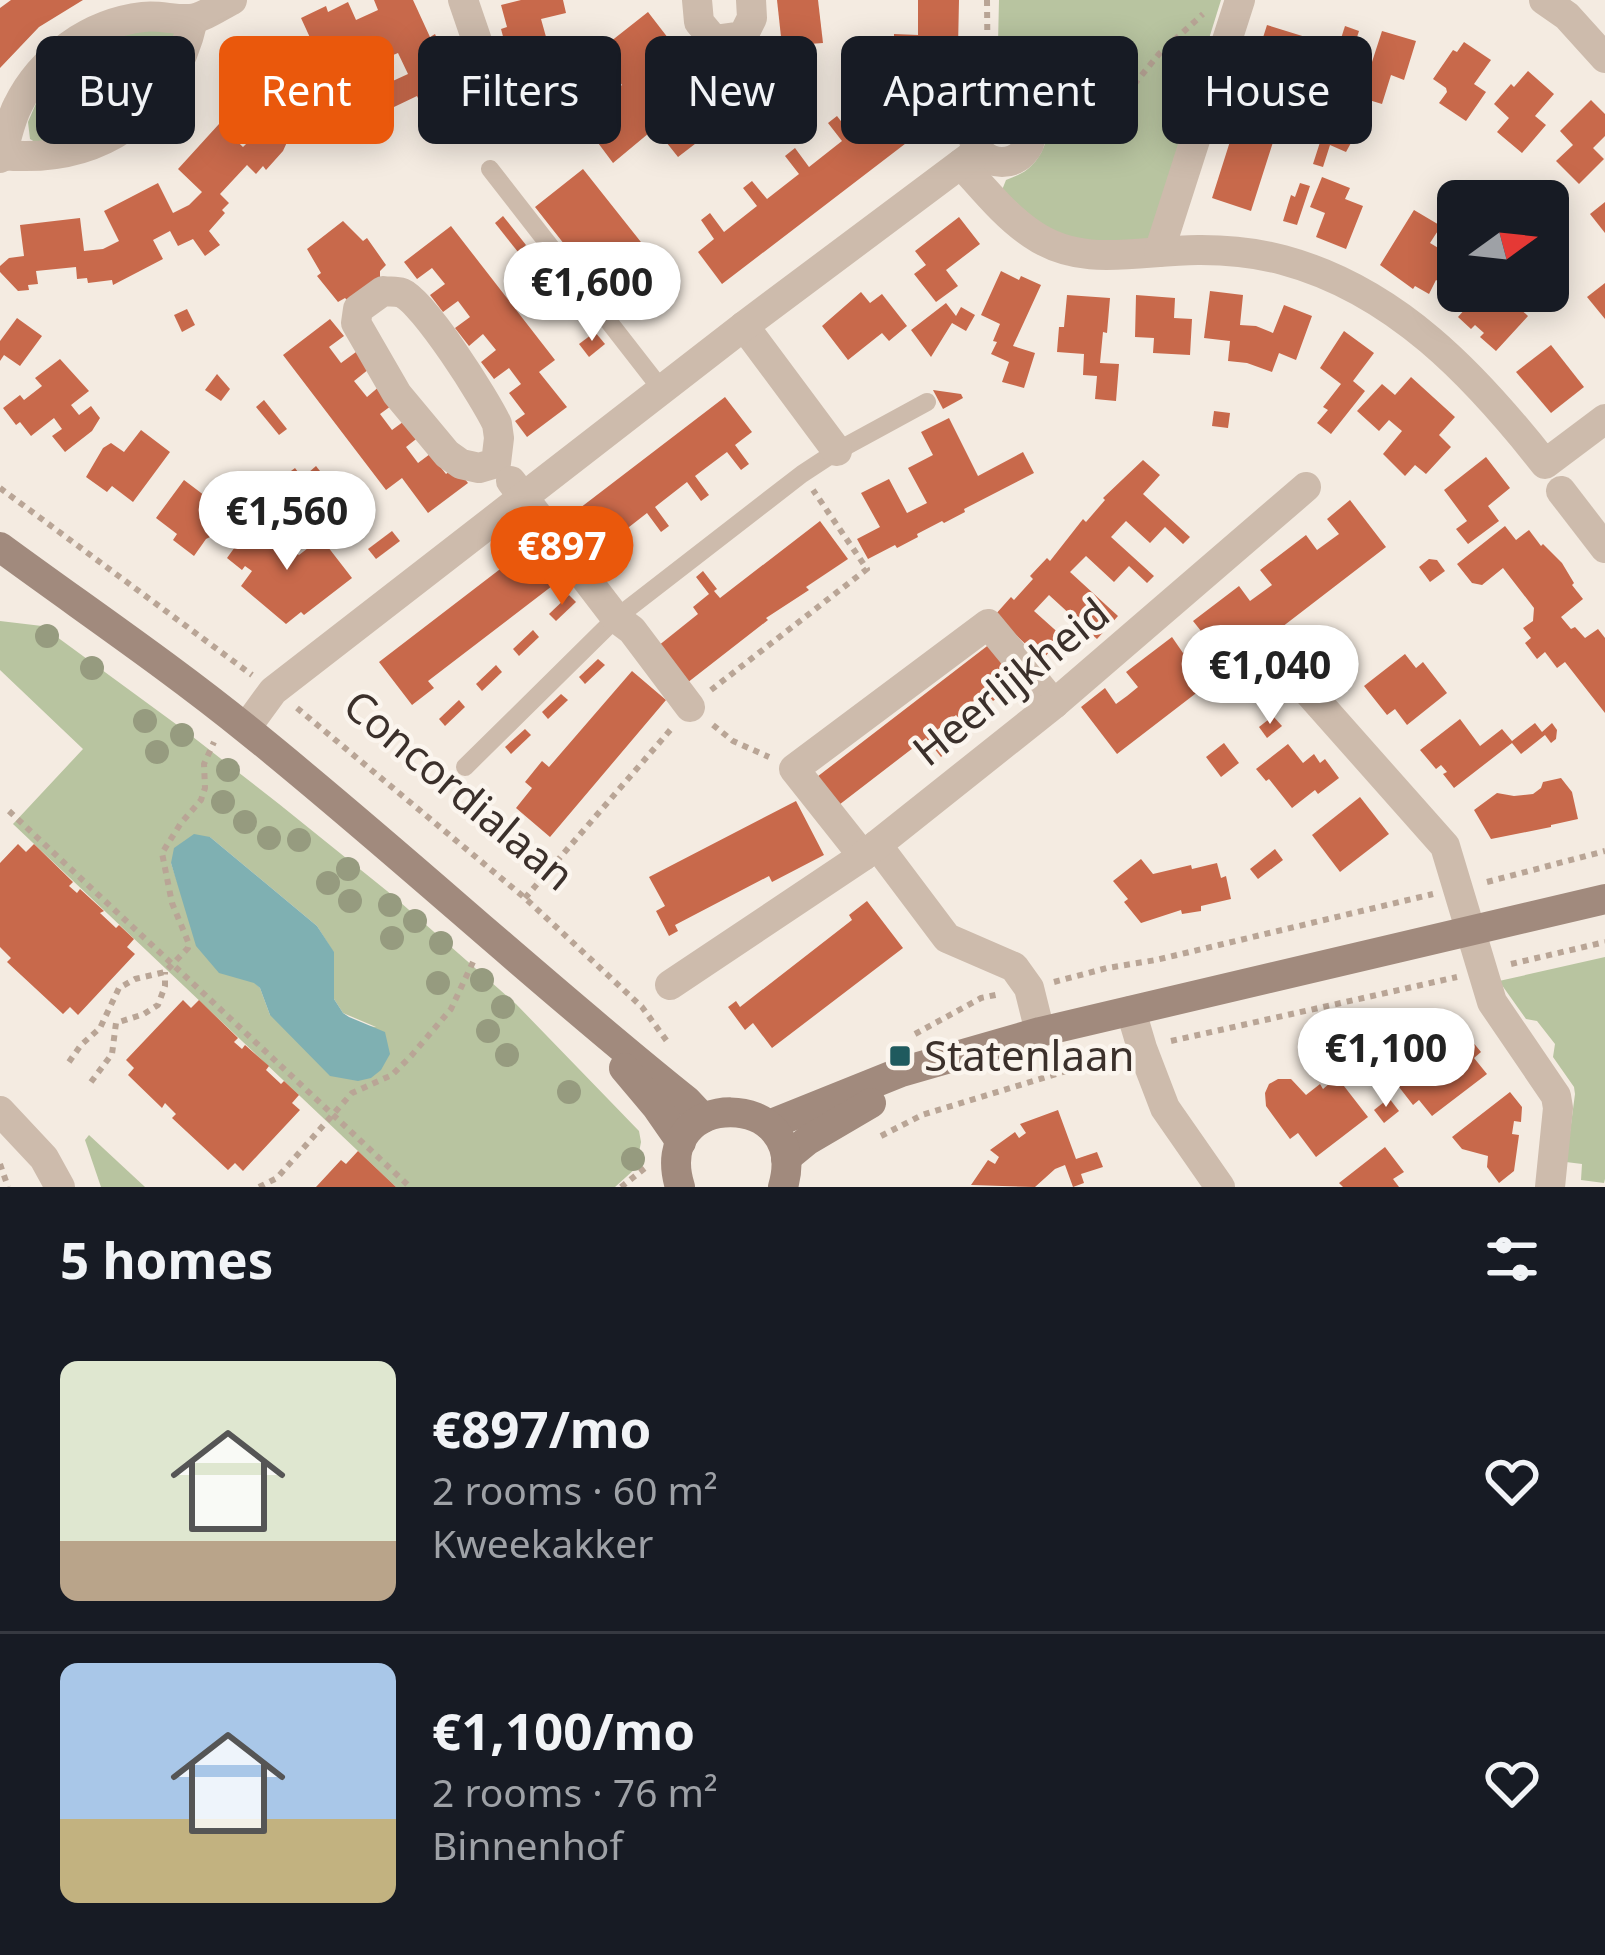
<!DOCTYPE html>
<html lang="en">
<head>
<meta charset="utf-8">
<style>
  :root { --surface:#171b24; --page:#20242c; --text:#f1f3f6; --muted:#9ea1a6; --line:#363941; --accent:#ea580c }
  body { margin:0; font-family:"Noto Sans",sans-serif; background:var(--page); color:var(--text); height:100vh; display:flex; flex-direction:column; font-size:45px; white-space:nowrap }
  * { box-sizing:border-box; margin:0 }
  p { font-size:39px; color:var(--muted) }
  .icon { flex:none; width:66px; height:66px; fill:none; stroke:currentColor; stroke-width:2; stroke-linecap:round; stroke-linejoin:round }
  .map { position:relative; height:1187px; overflow:hidden }
  .drawer { display:flex; flex-direction:column; background:var(--surface); flex:1 }
  .drawer>* { flex:none }
  .banner { position:absolute; left:36px; top:36px; width:1533px; height:108px; display:flex; gap:24px }
  .needle { width:78px; rotate:75deg }
  .buttons { position:absolute; left:1437px; top:180px; display:grid; gap:24px }
  .buttons a { display:grid; place-items:center; width:132px; height:132px; border-radius:18px; background:var(--surface); box-shadow:0 6px 30px #0003; font-size:60px }
  .price { position:absolute; translate:-50% -102px; padding:0 27px; border-radius:42px; background:#fff; color:#222; font-size:39px; line-height:78px; filter:drop-shadow(0 3px 6px #0008) }
  .price::after { content:''; position:absolute; left:50%; top:72px; width:36px; height:27px; margin-left:-18px; background:inherit; clip-path:polygon(0 0,100% 0,50% 100%) }
  .price.active { background:var(--accent); color:#fff }
  ul { padding:0; list-style:none }
  li { display:flex; align-items:center; gap:36px; height:300px; padding:0 60px }
  li+li { border-top:3px solid var(--line) }
  li span { display:grid; place-items:center; flex:none; width:336px; height:240px; border-radius:18px; color:#555 }
  li>.icon { margin-inline-start:auto }
  span .icon { width:144px; height:144px; fill:#fffc; stroke-width:1 }
  li b { font-size:51px }
  h2 { display:flex; justify-content:space-between; align-items:center; height:144px; padding:0 60px; font-size:51px }
  .chip { padding:0 42px; border-radius:18px; background:var(--surface); box-shadow:0 6px 30px #0003; font-size:42px; line-height:108px }
  .chip.active { background:var(--accent); color:#fff }
  .map>svg:first-child { display:block }
</style>
</head>
<body>
<div class="map">
<svg width="1605" height="1187" viewBox="0 0 1605 1187">
  <rect width="100%" height="100%" fill="#f4ebe1"/>
  <g fill="#b8c4a0" fill-rule="evenodd">
    <path d="M 999,0 L 1221,0 L 1194,87 L 1151,245 L 1061,243 L 1002,190 L 1006,180 C 1016,176 1025,173 1032,165 C 1064,132 1039,88 997,87 Z"/>
    <path d="M 185,20 C 160,65 116,126 64,138 C 54,141 44,141 35,142 L 30,139 L 28,122 L 41,92 L 52,78 L 102,38 Z"/>
    <path d="M 0,621 L 42,626 L 184,730 L 279,804 L 392,895 L 516,1004 L 639,1131 L 641,1142 L 636,1168 L 615,1187 L 396,1187 L 13,824 L 83,749 L 0,670 ZM 210,837 L 317,926 L 334,953 L 334,999 L 343,1013 L 376,1027 L 270,1015 L 260,988 L 190,920 L 171,863 Z"/>
    <polygon points="1605,957 1605,1179 1604,1183 1581,1180 1582,1164 1566,1162 1575,1094 1574,1087 1553,1057 1555,1044 1537,1021 1526,1019 1499,981"/>
    <polygon points="89,1135 145,1187 101,1187 85,1140"/>
  </g>
  <polygon fill="#7fb0b2" points="194,834 210,837 317,926 334,952 334,999 343,1013 349,1017 385,1032 390,1054 381,1070 371,1078 358,1081 330,1076 270,1015 260,988 254,983 219,973 196,946 171,863 174,848"/>
  <g fill="#c8694b">
    <polygon points="11,0 83,0 39,27 0,68 0,8"/>
    <polygon points="374,0 413,0 430,37 435,34 446,59 440,61 449,80 454,78 465,102 428,119 417,96 394,107 384,85 408,74 398,53 374,63 372,59 352,68 341,45 318,55 301,18 326,6 328,12 348,2 356,20 378,10"/>
    <polygon points="521,0 563,0 566,13 541,19 548,44 508,55 501,29 507,27 501,5"/>
    <polygon points="777,0 818,0 823,43 782,46"/>
    <polygon points="918,0 959,0 957,95 934,95 923,112 895,95 896,81 917,81 917,46 894,46 894,34 918,35"/>
    <polygon points="648,12 685,60 678,65 685,75 693,69 730,117 678,157 655,128 613,163 578,116 622,85 596,53"/>
    <polygon points="1267,25 1312,39 1303,66 1298,64 1251,211 1212,198"/>
    <polygon points="1345,26 1359,31 1350,59 1336,54"/>
    <polygon points="1382,31 1416,41 1404,80 1391,75 1382,104 1346,93 1358,57 1372,62"/>
    <polygon points="301,39 320,65 316,74 312,72 308,81 296,76 289,95 281,113 293,118 289,127 293,129 283,151 266,170 263,166 256,174 247,165 220,194 229,203 222,210 225,213 209,231 220,245 205,256 193,239 178,246 170,231 153,240 163,259 113,285 112,280 88,283 87,278 77,279 76,267 36,271 38,284 28,285 29,290 18,291 0,272 0,266 9,258 24,256 20,225 80,218 84,251 103,249 119,241 104,211 158,183 173,213 189,205 202,192 178,169 219,124 243,147 256,134 264,117 232,104 256,48 285,60 291,46"/>
    <polygon points="1464,42 1491,60 1474,84 1486,92 1466,121 1439,103 1447,92 1446,88 1433,79 1453,50 1457,52"/>
    <polygon points="1528,71 1554,94 1535,116 1546,125 1522,153 1497,132 1509,118 1494,104 1511,84 1514,87"/>
    <polygon points="1331,85 1341,88 1332,116 1322,113"/>
    <polygon points="1591,100 1605,114 1605,136 1593,148 1604,159 1579,184 1556,161 1573,145 1560,131"/>
    <polygon points="894,102 920,118 910,133 914,137 722,284 698,252 714,239 701,220 710,213 724,232 757,206 743,188 752,181 767,199 799,174 785,156 795,148 809,167 842,141 828,123 837,116 851,134"/>
    <polygon points="1335,134 1352,141 1346,152 1330,145 1323,167 1313,164 1322,136 1333,139"/>
    <polygon points="583,169 675,285 662,295 664,297 637,316 617,293 609,293 605,296 535,207"/>
    <polygon points="1322,177 1350,188 1345,199 1363,206 1346,249 1316,237 1325,213 1310,207"/>
    <polygon points="1300,183 1310,186 1297,225 1283,221 1291,195 1295,197"/>
    <polygon points="1605,202 1605,233 1590,214"/>
    <polygon points="1414,210 1441,226 1430,243 1450,255 1454,248 1458,250 1458,293 1436,280 1429,294 1415,286 1413,289 1380,265"/>
    <polygon points="503,216 526,245 518,252 495,223"/>
    <polygon points="959,217 980,244 946,270 958,286 936,302 914,274 926,265 915,251"/>
    <polygon points="343,221 363,241 367,238 386,265 380,271 380,278 347,300 345,298 338,302 317,276 321,273 307,249"/>
    <polygon points="451,226 555,360 539,372 567,407 527,437 515,421 525,414 509,393 521,384 509,368 494,379 481,362 496,350 483,334 469,346 455,328 470,317 458,301 443,312 430,295 445,284 432,268 417,279 404,262"/>
    <polygon points="1001,271 1019,280 1021,276 1041,285 1013,346 1035,353 1024,388 1002,382 1009,362 991,354 997,342 993,341 1000,324 981,315"/>
    <polygon points="556,282 578,311 570,318 547,289"/>
    <polygon points="1605,283 1605,319 1587,297"/>
    <polygon points="1210,291 1243,295 1240,325 1256,326 1273,333 1284,305 1312,316 1296,360 1279,353 1272,372 1247,363 1228,361 1230,341 1204,338"/>
    <polygon points="1481,291 1501,291 1528,316 1496,351 1480,337 1484,333 1475,325 1471,329 1458,317"/>
    <polygon points="861,292 870,303 882,294 907,326 889,341 882,333 848,360 822,326"/>
    <polygon points="1067,295 1110,298 1107,333 1103,332 1100,363 1119,364 1116,401 1095,399 1097,376 1083,375 1084,354 1057,352 1059,327 1064,327"/>
    <polygon points="1136,295 1175,298 1174,318 1192,319 1190,355 1153,353 1154,338 1135,337"/>
    <polygon points="946,303 956,316 961,307 975,315 966,331 952,323 931,357 911,330"/>
    <polygon points="187,309 195,325 182,332 174,315"/>
    <polygon points="17,318 42,336 20,366 4,355 0,361 0,341"/>
    <polygon points="330,319 344,336 329,347 341,363 356,352 369,369 354,381 367,397 381,385 395,403 380,414 392,430 407,419 420,436 406,447 418,463 430,454 446,474 455,467 468,483 428,513 402,478 386,490 283,355"/>
    <polygon points="1344,331 1374,353 1353,381 1365,391 1331,434 1317,423 1328,410 1323,407 1341,384 1320,368"/>
    <polygon points="595,332 605,344 589,357 579,344"/>
    <polygon points="1551,345 1584,387 1551,413 1516,372"/>
    <polygon points="60,359 89,391 71,405 79,415 91,406 100,418 92,431 65,452 52,436 62,429 54,418 31,436 20,422 16,425 3,408 20,395 24,400 42,386 35,378"/>
    <polygon points="217,374 230,389 221,401 205,390"/>
    <polygon points="1411,377 1455,417 1439,435 1451,447 1426,474 1415,465 1405,476 1383,454 1402,431 1389,420 1379,431 1357,411 1382,384 1395,395"/>
    <polygon points="933,390 961,394 963,398 943,409"/>
    <polygon points="725,397 752,432 735,445 749,464 741,470 727,452 695,476 709,495 701,501 687,482 655,507 669,526 661,532 647,513 615,538 629,556 621,562 607,544 589,557 563,521"/>
    <polygon points="264,400 287,429 279,435 256,407"/>
    <polygon points="1214,411 1230,413 1228,428 1212,426"/>
    <polygon points="949,418 978,476 1023,452 1034,473 964,509 965,512 944,523 942,521 917,534 918,537 897,548 895,545 868,559 857,539 880,527 861,493 889,479 907,513 927,503 908,468 933,455 921,432"/>
    <polygon points="141,430 170,452 133,502 112,486 107,492 86,477 103,448 111,443 124,452"/>
    <polygon points="1486,457 1510,488 1488,506 1499,521 1468,544 1456,529 1467,521 1444,490"/>
    <polygon points="1143,460 1160,475 1143,494 1190,537 1183,544 1165,527 1150,543 1126,521 1111,537 1154,576 1147,583 1129,566 1114,582 1086,556 1070,572 1118,616 1097,639 1049,595 1034,611 1063,637 1042,660 995,615 1011,597 1014,600 1033,579 1030,576 1047,558 1050,561 1083,519 1086,522 1105,500 1103,498"/>
    <polygon points="316,466 339,495 331,502 308,473"/>
    <polygon points="295,468 312,491 305,496 287,474"/>
    <polygon points="184,480 213,502 206,512 219,522 214,535 206,539 194,556 173,540 177,534 156,518"/>
    <polygon points="1350,500 1386,547 1117,754 1081,707 1105,688 1116,704 1127,696 1138,687 1126,672 1172,637 1183,653 1205,636 1193,621 1239,586 1250,601 1272,585 1260,570 1306,535 1317,550 1339,534 1327,519"/>
    <polygon points="310,507 315,514 292,531 287,523"/>
    <polygon points="256,518 272,530 268,535 299,555 321,538 352,578 304,615 301,612 286,624 241,586 252,571 245,566 242,570 227,558"/>
    <polygon points="820,521 848,559 806,587 809,590 766,618 768,620 687,683 658,646 698,614 693,607 709,594 696,577 703,571 717,589 714,591 720,598"/>
    <polygon points="1505,526 1516,540 1529,530 1541,546 1543,544 1562,563 1574,583 1572,585 1583,599 1561,617 1571,629 1575,627 1585,638 1598,629 1605,638 1605,713 1565,662 1557,668 1545,652 1537,659 1525,643 1531,638 1523,628 1533,621 1534,608 1503,568 1482,585 1472,583 1457,564"/>
    <polygon points="392,531 400,541 376,559 368,549"/>
    <polygon points="542,537 569,573 428,681 434,688 412,705 379,662"/>
    <polygon points="1429,559 1437,560 1445,571 1430,582 1419,567"/>
    <polygon points="569,595 576,602 556,621 549,614"/>
    <polygon points="533,630 539,637 519,656 513,649"/>
    <polygon points="995,640 1017,668 997,684 1004,693 993,701 986,692 966,707 974,716 964,724 956,715 937,730 951,749 941,757 926,738 835,808 813,780"/>
    <polygon points="1405,654 1416,668 1423,662 1447,693 1407,725 1395,709 1387,715 1364,686"/>
    <polygon points="598,659 605,665 585,684 579,677"/>
    <polygon points="496,665 502,672 482,691 476,684"/>
    <polygon points="632,671 666,700 550,837 516,808 532,788 525,782 542,761 549,767"/>
    <polygon points="561,694 568,700 548,719 542,712"/>
    <polygon points="459,700 465,707 445,726 439,719"/>
    <polygon points="1273,716 1282,726 1267,738 1259,727"/>
    <polygon points="1460,719 1480,746 1502,729 1512,741 1535,723 1542,732 1552,723 1557,730 1556,739 1551,743 1545,735 1521,754 1512,743 1454,788 1443,774 1447,772 1441,765 1436,769 1420,750"/>
    <polygon points="525,729 531,735 511,754 505,747"/>
    <polygon points="1224,743 1239,763 1221,777 1206,757"/>
    <polygon points="1288,744 1303,763 1314,754 1320,763 1325,759 1339,778 1318,794 1315,790 1292,808 1269,779 1266,781 1256,769"/>
    <polygon points="1561,778 1572,792 1578,819 1551,825 1551,827 1491,839 1474,810 1497,793 1514,796 1533,794 1541,788 1543,782"/>
    <polygon points="1360,797 1389,834 1340,872 1312,835"/>
    <polygon points="796,801 824,855 772,882 769,876 675,925 678,931 669,936 656,911 665,906 649,877"/>
    <polygon points="18,844 26,852 34,844 73,882 69,886 77,893 80,889 104,911 100,913 116,928 119,925 134,939 127,947 135,954 78,1015 70,1007 63,1014 7,962 11,958 0,947 0,863"/>
    <polygon points="1275,849 1283,860 1258,879 1250,869"/>
    <polygon points="1141,859 1153,874 1191,865 1192,869 1217,863 1221,878 1226,876 1231,899 1201,906 1201,911 1182,914 1181,910 1141,923 1124,902 1128,899 1113,881"/>
    <polygon points="867,901 903,948 772,1048 753,1023 745,1030 728,1007 736,1001 740,1007 852,920 849,915"/>
    <polygon points="183,1000 191,1008 199,1000 238,1038 234,1042 242,1049 245,1045 269,1066 266,1070 281,1084 284,1081 299,1095 292,1103 300,1110 243,1171 235,1163 228,1170 172,1118 176,1114 165,1103 162,1108 128,1075 134,1068 126,1060"/>
    <polygon points="1467,1035 1481,1052 1474,1058 1487,1074 1432,1116 1419,1100 1413,1105 1399,1087"/>
    <polygon points="1337,1077 1368,1117 1316,1157 1298,1133 1290,1139 1266,1106 1265,1093 1269,1084 1278,1079 1291,1079 1306,1095 1320,1084 1323,1089"/>
    <polygon points="1510,1092 1522,1107 1521,1122 1514,1121 1512,1134 1519,1135 1514,1171 1499,1183 1487,1167 1488,1156 1462,1149 1452,1137"/>
    <polygon points="1389,1098 1399,1111 1384,1123 1374,1110"/>
    <polygon points="1058,1110 1076,1159 1097,1152 1103,1167 1081,1174 1084,1183 1073,1187 1065,1165 1055,1169 1035,1187 971,1185 988,1160 995,1164 999,1157 990,1150 1015,1132 1019,1138 1026,1133 1020,1124"/>
    <polygon points="1385,1147 1404,1172 1393,1179 1399,1187 1343,1187 1339,1183"/>
    <polygon points="358,1151 396,1187 316,1187 341,1160 346,1164"/>
  </g>
  <g fill="none" stroke-linecap="round" stroke-linejoin="round">
    <g stroke="#b9a596" stroke-width="6" stroke-dasharray="6 6" stroke-linecap="butt">
      <polyline points="987,0 988,107"/>
      <polyline points="1031,135 1063,134 1118,104 1159,54 1203,14"/>
      <polyline points="0,488 252,675"/>
      <polyline points="711,690 867,569 813,490"/>
      <polyline points="297,708 525,898 642,1007 669,1044"/>
      <polyline points="713,725 733,741 769,757"/>
      <polyline points="9,811 410,1187"/>
      <polyline points="1487,882 1605,851"/>
      <polyline points="525,898 672,728"/>
      <polyline points="1511,964 1605,942"/>
      <polyline points="1054,982 1107,968 1156,960 1433,894"/>
      <polyline points="915,1034 981,998 1000,994"/>
      <polyline points="1171,1041 1457,977"/>
      <polyline points="69,1062 81,1045 100,1028 119,988 135,979 165,972 188,948 189,944 172,903 162,853 181,823 201,800 205,788 204,764 214,742"/>
      <polyline points="91,1082 112,1054 116,1023 144,1014 158,1005 165,986 165,972"/>
      <polyline points="881,1136 922,1115 1112,1057"/>
      <polyline points="0,1164 8,1187"/>
      <polyline points="259,1187 277,1178 352,1093 392,1075 411,1056 451,1009 473,962"/>
      <polyline points="621,1187 649,1165"/>
    </g>
    <g stroke="#cdbbac" stroke-width="18">
      <polyline points="490,169 662,390"/>
      <polyline points="465,767 616,618 802,474 837,451 927,402"/>
    </g>
    <g stroke="#cdbbac" stroke-width="30">
      <polyline points="463,0 487,70"/>
      <polyline points="697,0 699,22 714,40 743,36 752,18 751,0"/>
      <polyline points="1544,0 1567,16 1605,58"/>
      <circle cx="1002" cy="133" r="29"/>
      <path d="M 2,155 C 99,164 171,116 193,20"/>
      <path d="M 0,158 C 7,141 9,122 18,105 C 41,58 90,23 143,17 C 159,15 174,20 190,19 C 203,18 220,6 232,0"/>
      <path d="M 961,164 C 983,188 1005,216 1032,234 C 1084,270 1143,249 1201,250 C 1228,250 1257,253 1283,260 C 1395,290 1475,375 1545,464 L 1605,419"/>
      <polyline points="1159,252 1240,0"/>
      <path d="M 383,291 C 389,292 396,291 402,293 C 424,302 486,400 497,424 L 499,438 L 496,463 L 479,468 L 461,464 L 447,454 L 397,394 L 356,323 L 358,309 Z"/>
      <polyline points="744,326 837,451"/>
      <polyline points="511,481 616,618 632,630 690,707"/>
      <polyline points="1561,491 1605,548"/>
      <polyline points="1304,687 1445,846 1492,1002 1556,1096 1558,1108 1550,1187"/>
      <polyline points="246,728 273,691 744,326 978,151"/>
      <polyline points="877,845 947,938 1014,967 1029,988 1040,1032"/>
      <polyline points="863,856 794,769 988,624 1054,704"/>
      <polyline points="670,985 863,856 1054,704 1306,487"/>
      <polyline points="1131,1011 1142,1048 1165,1108 1220,1187"/>
      <polyline points="0,1111 44,1158 60,1187"/>
    </g>
    <g stroke="#a18a7d" stroke-width="30">
      <path d="M 0,547 C 83,608 169,666 249,731 C 398,851 538,982 687,1101 L 703,1118"/>
      <polyline points="624,1068 656,1106 681,1142"/>
      <polyline points="769,1125 901,1072 1040,1032 1605,899"/>
      <polyline points="786,1158 808,1140 871,1103"/>
      <path d="M 680,1187 C 649,1087 812,1088 783,1187"/>
    </g>
  </g>
  <g fill="#969b7f">
    <circle cx="47" cy="636" r="12"/>
    <circle cx="92" cy="668" r="12"/>
    <circle cx="145" cy="721" r="12"/>
    <circle cx="182" cy="735" r="12"/>
    <circle cx="157" cy="752" r="12"/>
    <circle cx="228" cy="770" r="12"/>
    <circle cx="223" cy="802" r="12"/>
    <circle cx="245" cy="822" r="12"/>
    <circle cx="269" cy="838" r="12"/>
    <circle cx="299" cy="840" r="12"/>
    <circle cx="348" cy="869" r="12"/>
    <circle cx="328" cy="883" r="12"/>
    <circle cx="350" cy="901" r="12"/>
    <circle cx="390" cy="905" r="12"/>
    <circle cx="415" cy="921" r="12"/>
    <circle cx="392" cy="938" r="12"/>
    <circle cx="441" cy="943" r="12"/>
    <circle cx="482" cy="980" r="12"/>
    <circle cx="438" cy="983" r="12"/>
    <circle cx="503" cy="1007" r="12"/>
    <circle cx="488" cy="1031" r="12"/>
    <circle cx="507" cy="1055" r="12"/>
    <circle cx="569" cy="1092" r="12"/>
    <circle cx="633" cy="1159" r="12"/>
  </g>
  <rect fill="#1f5a5e" stroke="#fbf5ee" stroke-width="4.5" x="888" y="1044" width="24" height="24" rx="6"/>
  <g text-anchor="middle" stroke-width="9" stroke-linejoin="round" paint-order="stroke">
    <g font-size="42" fill="#3b302b" stroke="#fbf5ee">
      <text transform="translate(1011 682) rotate(-39)" y="15">Heerlijkheid</text>
      <text transform="translate(459 790) rotate(40)" y="15">Concordialaan</text>
    </g>
    <g font-size="42" fill="#3b302b" stroke="#fbf5ee" text-anchor="start">
      <text x="924" y="1071">Statenlaan</text>
    </g>
  </g>
</svg>
<div class="buttons">
<a><svg class="needle" viewBox="-14 -14 28 28"><path d="M0-13l5 13h-10z" fill="#e53935"/><path d="M0 13l5-13h-10z" fill="#9ea1a6"/></svg></a>
</div>
<b class="price" style="left:592px;top:344px">€1,600</b>
<b class="price" style="left:287px;top:573px">€1,560</b>
<b class="price active" style="left:562px;top:608px">€897</b>
<b class="price" style="left:1270px;top:727px">€1,040</b>
<b class="price" style="left:1386px;top:1110px">€1,100</b>
<div class="banner">
<a class="chip">Buy</a>
<a class="chip active">Rent</a>
<a class="chip">Filters</a>
<a class="chip">New</a>
<a class="chip">Apartment</a>
<a class="chip">House</a>
</div>
</div>
<section class="drawer">
<h2>5 homes<svg class="icon" aria-label="filters" viewBox="0 0 24 24"><path d="M4 7h16M4 17h16"/><circle cx="9" cy="7" r="2"/><circle cx="15" cy="17" r="2"/></svg></h2>
<ul>
<li><span style="background:linear-gradient(#dfe7d0 75%,#b9a48a 0)"><svg class="icon" aria-label="home" viewBox="0 0 24 24"><path d="M3 11l9-7 9 7M6 9v11h12V9"/></svg></span><div><b>€897/mo</b><p>2 rooms · 60 m²</p><p>Kweekakker</p></div><svg class="icon" aria-label="heart" viewBox="0 0 24 24"><path d="M12 20l-8-8c-3-5 5-10 8-4 3-6 11-1 8 4z"/></svg></li>
<li><span style="background:linear-gradient(#a9c7e8 65%,#c2b280 0)"><svg class="icon" aria-label="home" viewBox="0 0 24 24"><path d="M3 11l9-7 9 7M6 9v11h12V9"/></svg></span><div><b>€1,100/mo</b><p>2 rooms · 76 m²</p><p>Binnenhof</p></div><svg class="icon" aria-label="heart" viewBox="0 0 24 24"><path d="M12 20l-8-8c-3-5 5-10 8-4 3-6 11-1 8 4z"/></svg></li>
</ul>
</section>
</body>
</html>
